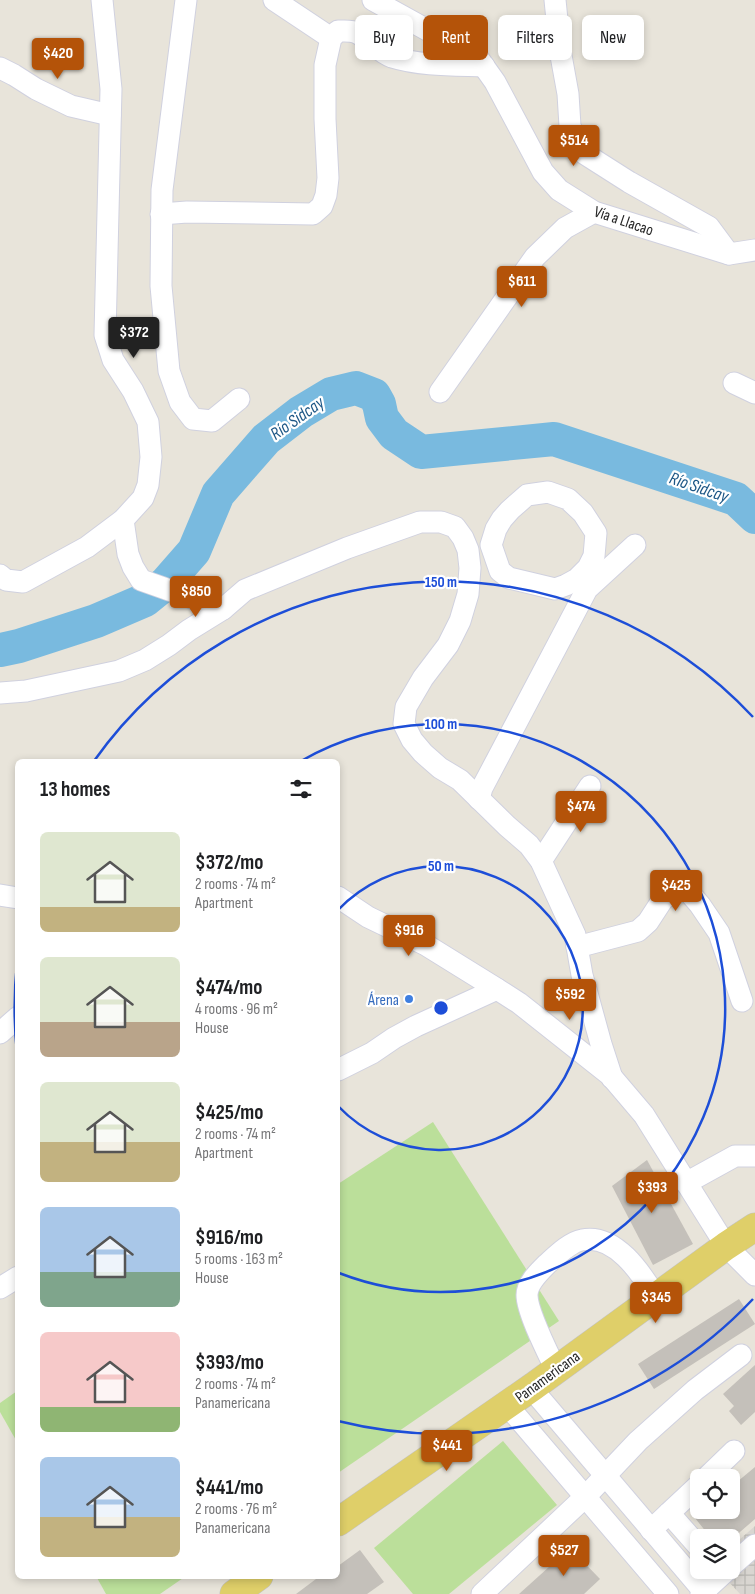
<!DOCTYPE html>
<html lang="en">
<head>
<meta charset="utf-8">
<style>
  :root { --surface:#fff; --page:#f6f6f6; --text:#202124; --muted:#757577; --accent:#b45309 }
  body { margin:0; font-family:"Sofia Sans Condensed",sans-serif; background:var(--page); color:var(--text); height:100vh; display:flex; flex-direction:column; font-size:19px; white-space:nowrap }
  * { box-sizing:border-box; margin:0 }
  p { font-size:16px; color:var(--muted) }
  .icon { flex:none; width:28px; height:28px; fill:none; stroke:currentColor; stroke-width:2; stroke-linecap:round; stroke-linejoin:round }
  .map { position:relative; flex:1; overflow:hidden }
  .side { position:absolute; left:15px; top:759px; width:325px; height:820px; display:flex; flex-direction:column; background:var(--surface); border-radius:8px; box-shadow:0 2px 8px #0003 }
  .side>* { flex:none }
  .hud { position:absolute; left:355px; top:15px; width:325px; height:45px; display:flex; gap:10px }
  .buttons { position:absolute; left:690px; top:1469px; display:grid; gap:10px }
  .buttons a { display:grid; place-items:center; width:50px; height:50px; border-radius:8px; background:var(--surface); box-shadow:0 2px 8px #0003; font-size:25px }
  .price { position:absolute; translate:-50% -42px; padding:0 11px; border-radius:5px; background:var(--accent); color:#fff; font-size:16px; line-height:32px; filter:drop-shadow(0 1px 2px #0008) }
  .price::after { content:''; position:absolute; left:50%; top:30px; width:15px; height:11px; margin-left:-8px; background:inherit; clip-path:polygon(0 0,100% 0,50% 100%) }
  .price.current { background:#222; color:#fff }
  ul { padding:0; list-style:none }
  li { display:flex; align-items:center; gap:15px; height:125px; padding:0 25px }
  li span { display:grid; place-items:center; flex:none; width:140px; height:100px; border-radius:8px; color:#555 }
  li>.icon { margin-inline-start:auto }
  span .icon { width:60px; height:60px; fill:#fffc; stroke-width:1 }
  li b { font-size:21px }
  h2 { display:flex; justify-content:space-between; align-items:center; height:60px; padding:0 25px; font-size:21px }
  .pill { padding:0 18px; border-radius:8px; background:var(--surface); box-shadow:0 2px 8px #0003; font-size:18px; line-height:45px }
  .pill.current { background:var(--accent); color:#fff }
  .map>svg:first-child { display:block }
</style>
</head>
<body>
<div class="map">
<svg width="755" height="1594" viewBox="0 0 755 1594">
  <defs>
    <pattern id="plaza-grid" width="8" height="8" patternUnits="userSpaceOnUse" patternTransform="scale(1.25)"><rect width="8" height="8" fill="#d9d6d1"/><path d="M0 4h8M4 0v8" fill="none" stroke="#bab8b3"/></pattern>
  </defs>
  <rect width="100%" height="100%" fill="#e8e4da"/>
  <g fill="#bbdf9a">
    <polygon points="433,1122 559,1321 338,1473 338,1184"/>
    <polygon points="17,1391 17,1442 0,1412 0,1403"/>
    <polygon points="503,1441 557,1505 449,1594 413,1594 374,1548"/>
    <polygon points="96,1576 186,1576 160,1594 106,1594"/>
  </g>
  <polygon fill="url(#plaza-grid)" points="755,1526 755,1594 740,1594 718,1570 731,1570 731,1547"/>
  <g fill="none" stroke-linecap="round" stroke-linejoin="round">
    <polyline stroke="#79badf" stroke-width="34" points="0,650 19,646 96,621 145,600 166,583 194,551 218,494 266,439 301,412 331,394 356,388 374,395 379,404 382,418 394,434 421,452 554,439 736,499 755,517"/>
  </g>
  <g fill="#c4c0ba">
    <polygon points="647,1160 693,1244 653,1265 612,1186"/>
    <polygon points="739,1299 755,1324 654,1389 638,1364"/>
    <polygon points="755,1365 755,1412 741,1425 729,1411 734,1406 723,1394"/>
    <polygon points="755,1467 755,1519 733,1538 711,1538 695,1518 704,1510 731,1510 731,1487"/>
    <polygon points="570,1548 600,1579 584,1594 519,1594"/>
    <polygon points="360,1550 384,1582 367,1594 296,1594 320,1576 338,1576 338,1566"/>
  </g>
  <g fill="none" stroke-linecap="round" stroke-linejoin="round">
    <defs>
      <g id="minor">
        <polyline points="186,0 162,190 161,286 169,371 180,402 193,419 212,421 239,399"/>
        <polyline points="274,0 331,38"/>
        <polyline points="373,0 478,58 495,82 543,172 559,190 594,212 729,254 755,250"/>
        <polyline points="555,0 560,50 568,94 570,126 577,143 585,154 629,182 709,227 729,254"/>
        <polyline points="0,68 14,75 36,89 71,106 110,115"/>
        <path d="M 161,214 L 187,212 L 313,214 L 322,206 L 326,195 L 328,178 L 325,119 L 325,65 L 331,38 L 338,31 C 345,31 351,30 357,33 C 370,39 378,52 392,57 C 421,66 454,65 484,66"/>
        <polyline points="734,383 755,393"/>
        <polyline points="440,392 535,257 565,228 594,212"/>
        <polygon points="548,492 568,499 583,513 596,533 594,556 588,568 577,579 566,585 555,589 509,578 500,571 491,545 496,529 502,519 510,510 527,495"/>
        <polyline points="123,520 128,554 133,567 141,580 223,609"/>
        <polyline points="0,575 6,580 23,582 87,547 123,520 143,498 148,485 151,457 148,422 133,391 113,360 105,335 111,89 102,0"/>
        <polyline points="0,693 26,691 119,671 145,660 169,645 189,630 223,609 245,590 347,548 420,522 441,522 455,527 463,538 468,550 470,568 468,594 460,621 448,645 423,678 406,707 404,724 412,740 423,753 440,768 460,780 507,826 529,845 541,861 575,935 582,975 601,1044 612,1078"/>
        <polyline points="479,799 482,788 587,589 635,545"/>
        <polyline points="541,861 590,786"/>
        <polyline points="0,895 18,898"/>
        <polyline points="338,897 368,917 426,945 497,989"/>
        <polyline points="577,947 638,931 648,922 663,899 676,890 688,891 700,905 719,933 742,1001"/>
        <polyline points="0,1033 18,1017"/>
        <polyline points="338,1070 372,1053 394,1038 416,1026 497,989 519,1003 610,1075 644,1115 726,1246 755,1275"/>
        <polyline points="686,1183 735,1156 755,1156"/>
        <polyline points="0,1288 18,1277"/>
        <path d="M 556,1370 C 548,1353 527,1312 527,1295 C 527,1283 539,1272 547,1264 C 556,1256 570,1242 582,1240 C 615,1233 641,1273 656,1297"/>
        <polyline points="531,1388 706,1594"/>
        <polyline points="507,1405 668,1594"/>
        <polyline points="706,1478 734,1451"/>
        <polyline points="669,1513 699,1485"/>
        <polyline points="651,1530 669,1513 699,1547"/>
        <polyline points="731,1566 755,1545"/>
        <polyline points="482,1594 585,1497 638,1441 695,1390 741,1355"/>
        <polyline points="701,1594 727,1570"/>
      </g>
      <g id="major">
        <polyline points="338,1522 534,1386 726,1246 755,1227"/>
        <polyline points="234,1594 259,1576"/>
      </g>
    </defs>
    <use href="#minor" stroke="#d0d1df" stroke-width="23"/>
    <use href="#major" stroke="#c3c3c3" stroke-width="29"/>
    <use href="#minor" stroke="#fff" stroke-width="21"/>
    <use href="#major" stroke="#dfcf69" stroke-width="28"/>
  </g>
  <g fill="none" stroke="#1d4ed8" stroke-width="2.5">
    <path d="M338 910A142 142 0 1 1 338 1106"/>
    <path d="M301 761A284 284 0 1 1 339 1273"/>
    <path d="M753 1299A426 426 0 0 1 338 1421M17 1053A426 426 0 0 1 17 963M94 761A426 426 0 0 1 753 717"/>
  </g>
  <circle fill="#3f7fe0" stroke="#fff" stroke-width="2" cx="409" cy="999" r="5"/>
  <g text-anchor="middle" stroke-width="4.5" stroke-linejoin="round" paint-order="stroke">
    <g font-size="16" fill="#272727" stroke="#fff">
      <text transform="translate(624 220) rotate(19)" y="6">Vía a Llacao</text>
      <text transform="translate(547 1376) rotate(-36)" y="6">Panamericana</text>
    </g>
    <g font-size="16" fill="#366cbe" stroke="#fff" text-anchor="end">
      <text x="399" y="1005">Árena</text>
    </g>
    <g font-size="18" font-style="italic" fill="#1d5786" stroke="#fff">
      <text transform="translate(297 418) rotate(-35)" y="6">Río Sidcay</text>
      <text transform="translate(699 487) rotate(19)" y="6">Río Sidcay</text>
    </g>
  </g>
  <circle cx="441" cy="1008" r="8" fill="#1d4ed8" stroke="#fff" stroke-width="2.5"/>
  <g font-size="15" text-anchor="middle" font-weight="bold" fill="#1d4ed8" stroke="#fff" stroke-width="4.5" stroke-linejoin="round" paint-order="stroke">
    <text x="441" y="587">150 m</text>
    <text x="441" y="729">100 m</text>
    <text x="441" y="871">50 m</text>
  </g>
</svg>
<div class="buttons">
<a><svg class="icon" aria-label="locate" viewBox="0 0 24 24"><circle cx="12" cy="12" r="6"/><path d="M12 2v4M12 18v4M2 12h4M18 12h4"/></svg></a>
<a><svg class="icon" aria-label="layers" viewBox="0 0 24 24"><path d="M12 4l9 5-9 5-9-5zM3 14l9 5 9-5"/></svg></a>
</div>
<b class="price" style="left:58px;top:80px">$420</b>
<b class="price" style="left:574px;top:167px">$514</b>
<b class="price" style="left:522px;top:308px">$611</b>
<b class="price current" style="left:134px;top:359px">$372</b>
<b class="price" style="left:196px;top:618px">$850</b>
<b class="price" style="left:581px;top:833px">$474</b>
<b class="price" style="left:676px;top:912px">$425</b>
<b class="price" style="left:409px;top:957px">$916</b>
<b class="price" style="left:570px;top:1021px">$592</b>
<b class="price" style="left:652px;top:1214px">$393</b>
<b class="price" style="left:656px;top:1324px">$345</b>
<b class="price" style="left:447px;top:1472px">$441</b>
<b class="price" style="left:564px;top:1577px">$527</b>
<div class="hud">
<a class="pill">Buy</a>
<a class="pill current">Rent</a>
<a class="pill">Filters</a>
<a class="pill">New</a>
</div>
<section class="side">
<h2>13 homes<svg class="icon" aria-label="filters" viewBox="0 0 24 24"><path d="M4 7h16M4 17h16"/><circle cx="9" cy="7" r="2"/><circle cx="15" cy="17" r="2"/></svg></h2>
<ul>
<li><span style="background:linear-gradient(#dfe7d0 75%,#c2b280 0)"><svg class="icon" aria-label="home" viewBox="0 0 24 24"><path d="M3 11l9-7 9 7M6 9v11h12V9"/></svg></span><div><b>$372/mo</b><p>2 rooms · 74 m²</p><p>Apartment</p></div></li>
<li><span style="background:linear-gradient(#dfe7d0 65%,#b9a48a 0)"><svg class="icon" aria-label="home" viewBox="0 0 24 24"><path d="M3 11l9-7 9 7M6 9v11h12V9"/></svg></span><div><b>$474/mo</b><p>4 rooms · 96 m²</p><p>House</p></div></li>
<li><span style="background:linear-gradient(#dfe7d0 60%,#c2b280 0)"><svg class="icon" aria-label="home" viewBox="0 0 24 24"><path d="M3 11l9-7 9 7M6 9v11h12V9"/></svg></span><div><b>$425/mo</b><p>2 rooms · 74 m²</p><p>Apartment</p></div></li>
<li><span style="background:linear-gradient(#a9c7e8 65%,#7fa58c 0)"><svg class="icon" aria-label="home" viewBox="0 0 24 24"><path d="M3 11l9-7 9 7M6 9v11h12V9"/></svg></span><div><b>$916/mo</b><p>5 rooms · 163 m²</p><p>House</p></div></li>
<li><span style="background:linear-gradient(#f6c9c9 75%,#8fb573 0)"><svg class="icon" aria-label="home" viewBox="0 0 24 24"><path d="M3 11l9-7 9 7M6 9v11h12V9"/></svg></span><div><b>$393/mo</b><p>2 rooms · 74 m²</p><p>Panamericana</p></div></li>
<li><span style="background:linear-gradient(#a9c7e8 60%,#c2b280 0)"><svg class="icon" aria-label="home" viewBox="0 0 24 24"><path d="M3 11l9-7 9 7M6 9v11h12V9"/></svg></span><div><b>$441/mo</b><p>2 rooms · 76 m²</p><p>Panamericana</p></div></li>
</ul>
</section>
</div>
</body>
</html>
